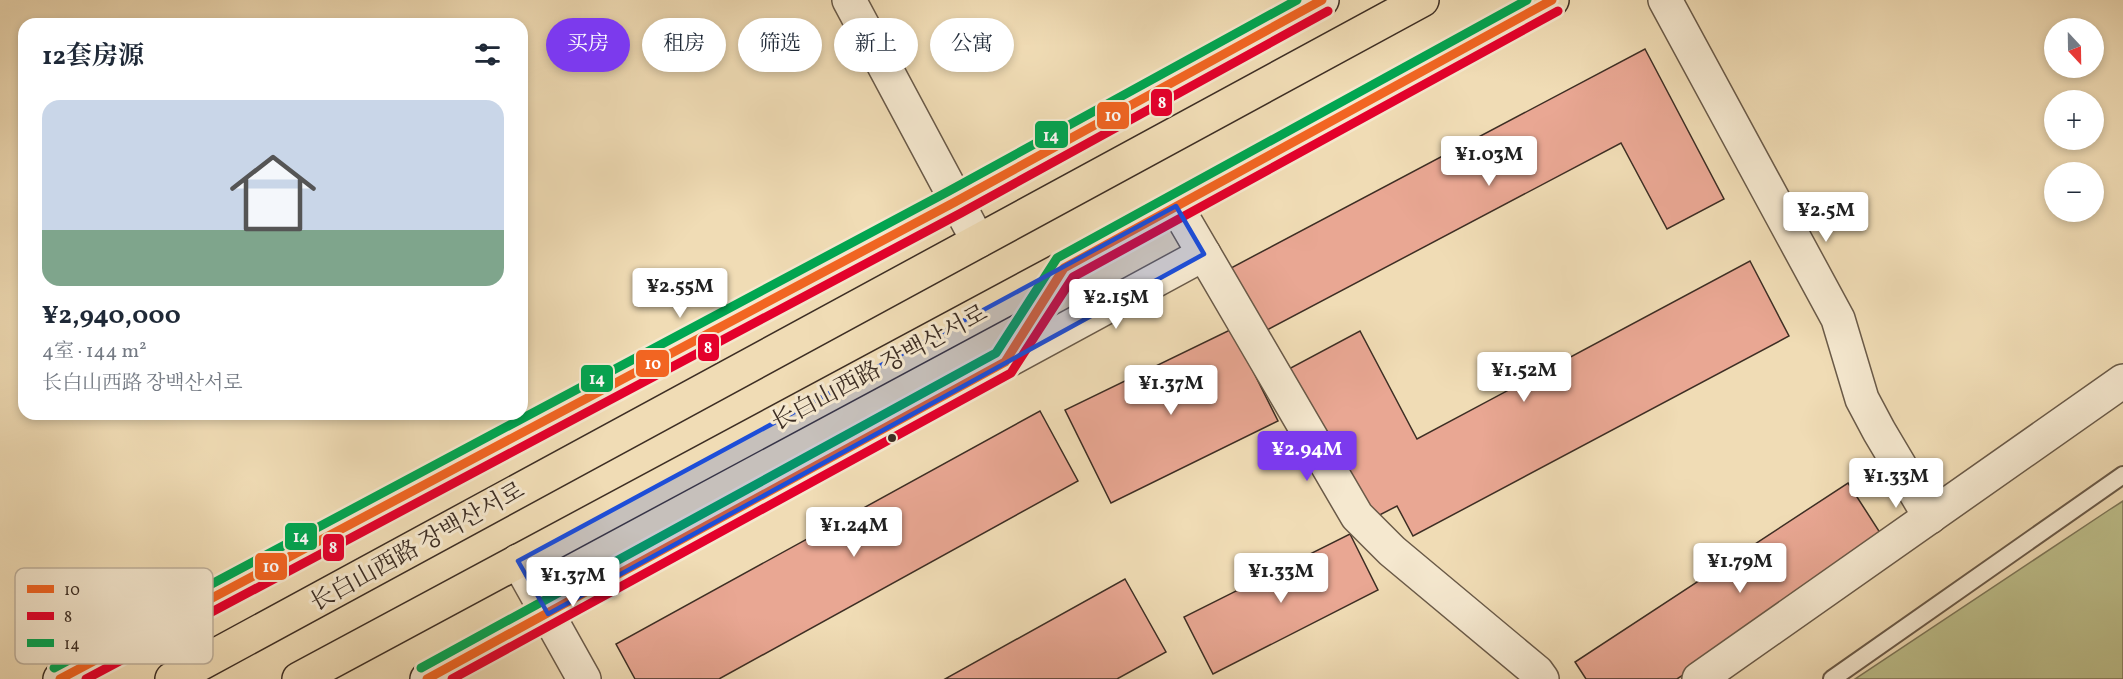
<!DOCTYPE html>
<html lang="zh">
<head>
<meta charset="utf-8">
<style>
  :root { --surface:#fff; --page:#f6f6f7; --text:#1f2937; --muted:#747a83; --line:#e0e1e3; --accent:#7c3aed }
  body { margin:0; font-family:Vollkorn,"Noto Serif SC","Noto Serif KR",serif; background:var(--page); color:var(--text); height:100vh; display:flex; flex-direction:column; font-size:22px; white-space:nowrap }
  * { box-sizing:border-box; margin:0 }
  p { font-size:20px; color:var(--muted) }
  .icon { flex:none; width:33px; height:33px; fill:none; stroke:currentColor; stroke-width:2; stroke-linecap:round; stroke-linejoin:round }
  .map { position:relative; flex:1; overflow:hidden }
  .drawer { position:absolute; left:18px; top:18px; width:510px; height:402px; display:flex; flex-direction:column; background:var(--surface); border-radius:18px; box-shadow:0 3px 9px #0003 }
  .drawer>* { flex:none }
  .guide { position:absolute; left:546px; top:18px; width:570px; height:54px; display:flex; gap:12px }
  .needle { width:39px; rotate:158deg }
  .tools { position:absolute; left:2044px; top:18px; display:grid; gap:12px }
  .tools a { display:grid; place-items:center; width:60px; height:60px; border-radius:50%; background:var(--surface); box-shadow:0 3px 9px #0003; font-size:30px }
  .price { position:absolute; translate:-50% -51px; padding:0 14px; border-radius:6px; background:#fff; color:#222; font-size:20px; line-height:39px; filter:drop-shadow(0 2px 3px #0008) }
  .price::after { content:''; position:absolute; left:50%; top:36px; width:18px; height:14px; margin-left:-9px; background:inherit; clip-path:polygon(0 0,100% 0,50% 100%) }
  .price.current { background:var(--accent); color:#fff }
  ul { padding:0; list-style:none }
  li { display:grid; align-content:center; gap:12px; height:318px; padding:0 24px }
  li+li { border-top:2px solid var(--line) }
  li span { display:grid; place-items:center; height:186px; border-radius:18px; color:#555 }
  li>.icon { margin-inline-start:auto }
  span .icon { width:108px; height:108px; fill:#fffc; stroke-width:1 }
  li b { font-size:26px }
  h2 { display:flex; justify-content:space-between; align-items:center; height:72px; padding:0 24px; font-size:26px }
  .tag { padding:0 21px; border-radius:27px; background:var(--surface); box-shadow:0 3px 9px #0003; font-size:21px; line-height:54px }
  .tag.current { background:var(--accent); color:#fff }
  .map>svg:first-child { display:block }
</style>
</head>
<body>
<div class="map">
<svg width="2123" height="679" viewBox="0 0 2123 679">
  <rect width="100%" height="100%" fill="#f0dcb5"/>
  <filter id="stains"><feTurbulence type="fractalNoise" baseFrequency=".00333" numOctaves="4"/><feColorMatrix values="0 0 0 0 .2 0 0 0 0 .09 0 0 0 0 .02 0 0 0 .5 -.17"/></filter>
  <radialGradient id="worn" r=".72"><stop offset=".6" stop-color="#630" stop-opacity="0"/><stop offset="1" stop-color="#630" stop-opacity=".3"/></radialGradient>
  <polygon fill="#bdbf8b" stroke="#7d7658" stroke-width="1.5" points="2123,501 2123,679 1855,679 2109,510"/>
  <g fill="#e9a793" stroke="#3d2e24" stroke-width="1.5">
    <polygon points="1645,49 1724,199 1667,229 1621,143 1265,331 1231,268"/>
    <polygon points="1750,261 1789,336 1413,536 1397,506 1366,522 1285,371 1360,331 1417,439"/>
    <polygon points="1232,329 1278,421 1111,503 1065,410"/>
    <polygon points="1040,411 1078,481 719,679 635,679 616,644"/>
    <polygon points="1848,483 1886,542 1677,679 1586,679 1575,662"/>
    <polygon points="1350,534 1378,590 1213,674 1184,617"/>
    <polygon points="1125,579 1166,652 1117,679 945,679"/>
  </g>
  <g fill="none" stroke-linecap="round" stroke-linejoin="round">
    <defs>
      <polyline id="lane" points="1832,679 2123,475"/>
      <g id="street">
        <polyline points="849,0 978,241"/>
        <polyline points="1665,0 1838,319 1862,399 1879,431 1930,517"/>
        <polyline points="1176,206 1357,516 1392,551 1537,672 1542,679"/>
        <polyline points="1005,362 1204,254"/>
        <polyline points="518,561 584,679"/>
        <polyline points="1699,679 2123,381"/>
      </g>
      <g id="secondary">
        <polyline points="60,679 955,202 1322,0"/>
        <polyline points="427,679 1005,362"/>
      </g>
      <g id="primary">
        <polyline points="1005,362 1063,269"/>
        <polyline points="172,679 1422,0"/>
        <polyline points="299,679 1064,268 1552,0"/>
      </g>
    </defs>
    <use href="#lane" stroke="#6a5a48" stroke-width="20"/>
    <use href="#street" stroke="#6a5a48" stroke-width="36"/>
    <use href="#secondary" stroke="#3d2e24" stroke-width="36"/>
    <use href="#primary" stroke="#3d2e24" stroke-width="36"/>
    <use href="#lane" stroke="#f5e8cf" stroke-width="16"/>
    <use href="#street" stroke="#f5e8cf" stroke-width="33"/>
    <use href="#secondary" stroke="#f5e8cf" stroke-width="33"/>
    <use href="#primary" stroke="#f0dcb5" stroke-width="33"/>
    <defs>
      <g id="bus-1">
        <polyline points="60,679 955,202 1322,0"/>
        <polyline points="427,679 1005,362 1064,268 1552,0"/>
      </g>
      <g id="bus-2">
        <polyline points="86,679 961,213 1328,11"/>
        <polyline points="452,679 1011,373 1073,277 1558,11"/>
      </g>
      <g id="bus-3">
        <polyline points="54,668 949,191 1297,0"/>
        <polyline points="421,668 996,353 1057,258 1527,0"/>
      </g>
    </defs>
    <use href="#bus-1" stroke="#f5e8cf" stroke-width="14"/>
    <use href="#bus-2" stroke="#f5e8cf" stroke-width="14"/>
    <use href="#bus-3" stroke="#f5e8cf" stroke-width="14"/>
    <use href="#bus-1" stroke="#f26522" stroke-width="9"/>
    <use href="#bus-2" stroke="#e4002b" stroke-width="9"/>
    <use href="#bus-3" stroke="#00a651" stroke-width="9"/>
  </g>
  <path fill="#1d4ed8" fill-opacity="0.2" stroke="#1d4ed8" stroke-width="4.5" stroke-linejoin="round" d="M 1176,206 L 1204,254 L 548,614 L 518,561 Z"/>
  <circle fill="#3d2e24" stroke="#f5e8cf" stroke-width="2" cx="892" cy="438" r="5"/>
  <g text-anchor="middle" stroke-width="6" stroke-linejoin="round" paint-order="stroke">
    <g font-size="24" fill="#3d2e24" stroke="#f5e8cf">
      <text transform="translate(879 367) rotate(-28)" y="8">长白山西路 장백산서로</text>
      <text transform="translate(417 546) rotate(-29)" y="8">长白山西路 장백산서로</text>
    </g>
  </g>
  <rect x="15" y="568" width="198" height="96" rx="9" fill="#f5e8cf" stroke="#beb09c" stroke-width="1.5"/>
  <rect x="27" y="585" width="27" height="8" fill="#f26522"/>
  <rect x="27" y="612" width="27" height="8" fill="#e4002b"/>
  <rect x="27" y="639" width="27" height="8" fill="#00a651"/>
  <g font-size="16" fill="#3d2e24">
    <text x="64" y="595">10</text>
    <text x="64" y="622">8</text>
    <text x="64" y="649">14</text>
  </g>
  <g stroke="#f5e8cf" stroke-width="2">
    <rect x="1150" y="88" width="23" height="29" rx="6" fill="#e4002b"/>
    <rect x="1096" y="101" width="34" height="29" rx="6" fill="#f26522"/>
    <rect x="1034" y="120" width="35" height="29" rx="6" fill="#00a651"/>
    <rect x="697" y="333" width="23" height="29" rx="6" fill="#e4002b"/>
    <rect x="635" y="349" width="35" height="29" rx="6" fill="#f26522"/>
    <rect x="580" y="364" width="34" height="29" rx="6" fill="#00a651"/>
    <rect x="284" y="522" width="34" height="29" rx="6" fill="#00a651"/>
    <rect x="322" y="533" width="23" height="29" rx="6" fill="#e4002b"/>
    <rect x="254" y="552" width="34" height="29" rx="6" fill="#f26522"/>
  </g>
  <g font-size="16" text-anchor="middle" font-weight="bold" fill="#fff">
    <text x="1162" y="108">8</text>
    <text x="1113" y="121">10</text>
    <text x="1051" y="141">14</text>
    <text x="708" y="353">8</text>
    <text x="653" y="369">10</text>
    <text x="597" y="384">14</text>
    <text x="301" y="542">14</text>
    <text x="333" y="553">8</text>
    <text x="271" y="572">10</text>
  </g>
  <rect width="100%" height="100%" filter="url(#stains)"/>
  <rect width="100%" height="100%" fill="url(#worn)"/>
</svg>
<div class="tools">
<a><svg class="needle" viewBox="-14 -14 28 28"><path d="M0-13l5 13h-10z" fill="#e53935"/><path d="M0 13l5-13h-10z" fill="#747a83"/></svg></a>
<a>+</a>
<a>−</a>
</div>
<b class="price" style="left:1489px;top:187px">¥1.03M</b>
<b class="price" style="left:1826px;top:243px">¥2.5M</b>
<b class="price" style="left:680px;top:319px">¥2.55M</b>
<b class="price" style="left:1116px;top:330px">¥2.15M</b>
<b class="price" style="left:1524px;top:403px">¥1.52M</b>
<b class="price" style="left:1171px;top:416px">¥1.37M</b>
<b class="price current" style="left:1307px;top:482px">¥2.94M</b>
<b class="price" style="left:1896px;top:509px">¥1.33M</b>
<b class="price" style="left:854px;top:558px">¥1.24M</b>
<b class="price" style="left:1740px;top:594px">¥1.79M</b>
<b class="price" style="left:1281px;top:604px">¥1.33M</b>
<b class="price" style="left:573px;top:608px">¥1.37M</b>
<div class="guide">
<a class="tag current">买房</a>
<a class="tag">租房</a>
<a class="tag">筛选</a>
<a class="tag">新上</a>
<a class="tag">公寓</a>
</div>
<section class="drawer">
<h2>12套房源<svg class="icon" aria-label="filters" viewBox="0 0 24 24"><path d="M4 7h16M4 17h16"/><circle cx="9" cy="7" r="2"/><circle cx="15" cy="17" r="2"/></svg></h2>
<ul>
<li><span style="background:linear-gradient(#c9d6e8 70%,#7fa58c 0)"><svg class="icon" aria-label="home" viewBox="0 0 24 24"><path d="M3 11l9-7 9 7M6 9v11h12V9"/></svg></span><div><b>¥2,940,000</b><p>4室 · 144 m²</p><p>长白山西路 장백산서로</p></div></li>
</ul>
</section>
</div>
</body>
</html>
